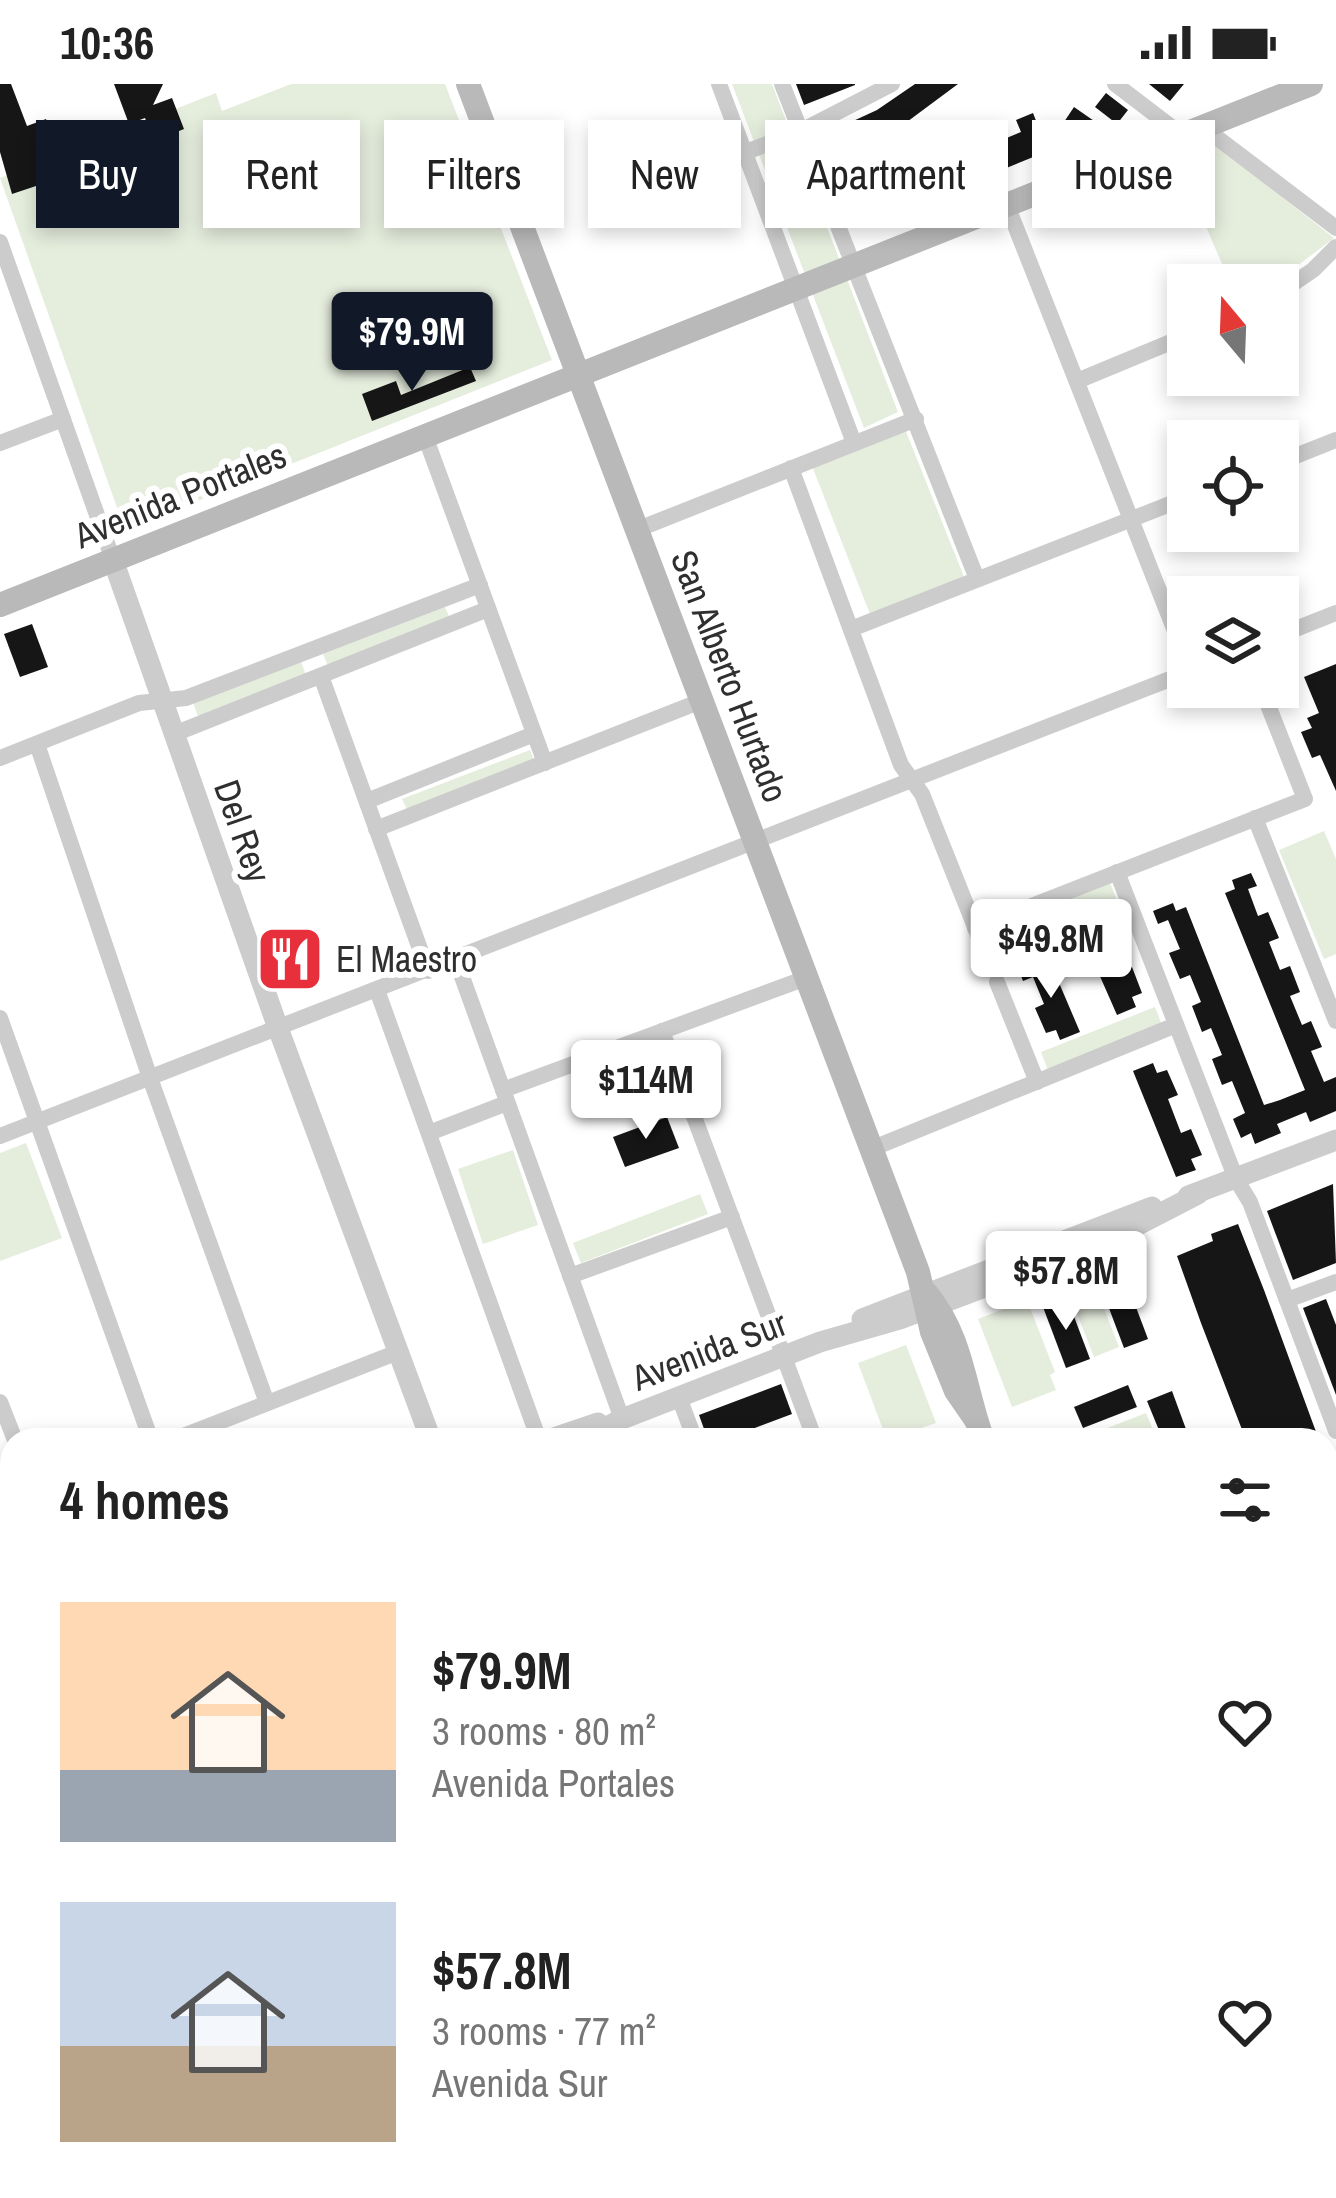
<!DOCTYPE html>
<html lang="en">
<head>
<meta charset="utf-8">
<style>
  :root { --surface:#fff; --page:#f2f2f2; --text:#222; --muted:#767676; --accent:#111827 }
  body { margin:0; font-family:"Archivo Narrow",sans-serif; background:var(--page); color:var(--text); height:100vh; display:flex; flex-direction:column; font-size:45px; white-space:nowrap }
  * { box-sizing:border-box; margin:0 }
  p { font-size:39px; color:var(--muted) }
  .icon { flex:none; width:66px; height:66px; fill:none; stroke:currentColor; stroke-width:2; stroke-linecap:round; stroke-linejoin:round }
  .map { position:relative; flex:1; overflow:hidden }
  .details { position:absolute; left:0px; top:1344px; width:1338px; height:771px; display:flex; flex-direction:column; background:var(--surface); border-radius:36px 36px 0 0; box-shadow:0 6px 18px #0003 }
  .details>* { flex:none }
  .top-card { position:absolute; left:36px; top:36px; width:1266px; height:108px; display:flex; gap:24px }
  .needle { width:78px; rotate:341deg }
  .buttons { position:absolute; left:1167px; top:180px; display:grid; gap:24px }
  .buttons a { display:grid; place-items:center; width:132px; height:132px; border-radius:0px; background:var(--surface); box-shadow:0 6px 18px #0003; font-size:60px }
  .price { position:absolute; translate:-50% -102px; padding:0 27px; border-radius:12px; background:#fff; color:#222; font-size:39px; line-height:78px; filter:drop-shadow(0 3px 6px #0008) }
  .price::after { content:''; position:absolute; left:50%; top:72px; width:36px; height:27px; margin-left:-18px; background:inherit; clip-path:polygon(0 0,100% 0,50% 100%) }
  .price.active { background:var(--accent); color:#fff }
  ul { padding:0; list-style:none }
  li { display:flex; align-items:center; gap:36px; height:300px; padding:0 60px }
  li span { display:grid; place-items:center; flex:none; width:336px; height:240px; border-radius:0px; color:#555 }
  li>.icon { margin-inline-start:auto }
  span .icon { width:144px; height:144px; fill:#fffc; stroke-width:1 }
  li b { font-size:51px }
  h2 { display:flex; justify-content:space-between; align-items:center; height:144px; padding:0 60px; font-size:51px }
  .tag { padding:0 42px; border-radius:0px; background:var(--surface); box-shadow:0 6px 18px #0003; font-size:42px; line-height:108px }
  .tag.active { background:var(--accent); color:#fff }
  .status { display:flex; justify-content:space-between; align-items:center; height:84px; padding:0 60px; background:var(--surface); direction:ltr }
  .status svg { height:33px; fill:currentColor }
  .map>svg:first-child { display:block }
</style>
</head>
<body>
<div class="status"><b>10:36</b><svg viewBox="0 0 49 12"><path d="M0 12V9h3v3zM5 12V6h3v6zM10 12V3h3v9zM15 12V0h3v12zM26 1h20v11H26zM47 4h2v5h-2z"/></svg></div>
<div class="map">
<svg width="1336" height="2114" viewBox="0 0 1336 2114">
  <rect width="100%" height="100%" fill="#fff"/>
  <g fill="#e5eddd">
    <polygon points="291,0 445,0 552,276 125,446 0,94 216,9 222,27"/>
    <polygon points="732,0 772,0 898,328 864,344"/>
    <polygon points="1214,60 1334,154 1272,201 1231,201 1178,77"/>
    <polygon points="905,345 964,493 870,530 812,382"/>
    <polygon points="445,523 451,537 329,584 323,570"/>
    <polygon points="301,578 306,591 198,632 193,619"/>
    <polygon points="530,666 535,679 408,728 402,715"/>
    <polygon points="1324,747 1336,775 1336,870 1324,875 1279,766"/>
    <polygon points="1110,799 1125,835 1008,881 994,845"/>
    <polygon points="1155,923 1163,944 1049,989 1041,968"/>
    <polygon points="26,1059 62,1154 0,1177 0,1069"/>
    <polygon points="513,1066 538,1141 483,1160 458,1085"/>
    <polygon points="700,1110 708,1130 581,1179 573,1159"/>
    <polygon points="1096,1204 1119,1263 1094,1273 1071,1214"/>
    <polygon points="1027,1216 1055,1288 1050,1291 1056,1306 1012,1323 978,1235"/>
    <polygon points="906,1261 936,1339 887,1356 858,1279"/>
    <polygon points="1146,1329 1157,1356 1079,1356 1079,1355"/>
  </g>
  <g fill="#161616">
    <polygon points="0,0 11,0 27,42 46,35 60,73 115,52 123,73 12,110 0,68"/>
    <polygon points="114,0 163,0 153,21 172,14 184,45 154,57 145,34 129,40"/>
    <polygon points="796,0 855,0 855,1 804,21"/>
    <polygon points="915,0 958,0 888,52 836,75 825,50 877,26"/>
    <polygon points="1149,0 1184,0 1170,17"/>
    <polygon points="1106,9 1128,26 1117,40 1095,23"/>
    <polygon points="1074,23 1097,39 1086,54 1064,38"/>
    <polygon points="1033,29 1048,67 921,119 911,93 939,82 935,72 952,65 956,75 1021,48 1016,36"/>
    <polygon points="870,92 885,134 859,143 845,102"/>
    <polygon points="470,283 476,297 372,337 362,310 396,297 401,311"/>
    <polygon points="32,540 48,583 20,593 4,550"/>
    <polygon points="1336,580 1336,707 1320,671 1312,674 1301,648 1312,644 1307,634 1319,629 1304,593"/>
    <polygon points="1251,789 1257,802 1248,805 1258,832 1268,828 1279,854 1269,858 1280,886 1290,882 1300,908 1290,912 1302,941 1311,937 1322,963 1311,967 1324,998 1336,993 1336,1027 1310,1038 1306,1028 1277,1040 1281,1049 1255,1060 1251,1049 1241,1054 1233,1035 1245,1029 1232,997 1222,1001 1212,975 1222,971 1211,944 1202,948 1192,922 1201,918 1190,891 1180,895 1169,869 1180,865 1168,836 1158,840 1153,827 1173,819 1176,827 1186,823 1264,1021 1280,1016 1305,1006 1225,809 1235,805 1232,796"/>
    <polygon points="1115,844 1120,858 1111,861 1122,887 1132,883 1142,909 1132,913 1136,923 1117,931 1088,865 1098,860 1095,852"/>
    <polygon points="1037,876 1041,884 1051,880 1080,948 1060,956 1056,946 1046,949 1035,924 1044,920 1033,893 1023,897 1018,884"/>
    <polygon points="1153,979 1157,989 1167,986 1178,1011 1168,1015 1181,1049 1191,1045 1202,1071 1191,1075 1196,1086 1176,1093 1133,987"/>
    <polygon points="667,1033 679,1064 625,1083 613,1053"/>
    <polygon points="1333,1100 1336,1179 1293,1196 1267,1127"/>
    <polygon points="1238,1140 1264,1206 1319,1356 1246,1356 1201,1239 1177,1172 1213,1157 1211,1150"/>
    <polygon points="1125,1194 1148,1255 1124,1264 1101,1203"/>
    <polygon points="1067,1214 1090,1275 1066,1284 1043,1223"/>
    <polygon points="1326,1215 1336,1241 1336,1311 1303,1224"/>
    <polygon points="781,1300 792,1330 723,1356 708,1356 699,1331"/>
    <polygon points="1128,1301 1137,1323 1083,1344 1074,1323"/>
    <polygon points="1172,1307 1190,1356 1163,1356 1147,1317"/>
  </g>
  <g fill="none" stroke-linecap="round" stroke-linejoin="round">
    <g stroke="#ccc" stroke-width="16">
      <polyline points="719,0 854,359"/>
      <polyline points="782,0 977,495"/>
      <polyline points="1115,0 1182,51"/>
      <polyline points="1203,43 1336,144"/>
      <polyline points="641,108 801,47 892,0"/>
      <polyline points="1007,121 1188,580"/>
      <polyline points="0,158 113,476"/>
      <polyline points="1278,210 1313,186 1336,163"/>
      <polyline points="1077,297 1188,251"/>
      <polyline points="425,352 545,679"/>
      <polyline points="0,359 63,335"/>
      <polyline points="1278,379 1336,356"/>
      <polyline points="791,384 901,681 922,710 989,878"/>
      <polyline points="636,446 916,335"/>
      <polyline points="851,545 1188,413"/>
      <polyline points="1278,552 1336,529"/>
      <polyline points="321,592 428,887"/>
      <polyline points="174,650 488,525"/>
      <polyline points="37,660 150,994 267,1319"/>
      <polyline points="0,674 139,619 186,614 480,501"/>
      <polyline points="367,717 534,650"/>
      <polyline points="1255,734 1336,937"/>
      <polyline points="376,745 701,617"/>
      <polyline points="1117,788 1236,1095 1250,1118 1336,1347"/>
      <polyline points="975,844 1305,715 1261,603"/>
      <polyline points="456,876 622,1335"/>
      <polyline points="997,898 1037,998"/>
      <polyline points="377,906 539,1356"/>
      <polyline points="0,934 151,1356"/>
      <polyline points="662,947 815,1356"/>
      <polyline points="503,1006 806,894"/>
      <polyline points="429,1049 507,1019"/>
      <polyline points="0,1052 1188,588"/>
      <polyline points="871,1065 1176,941"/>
      <polyline points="570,1192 732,1133"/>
      <polyline points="1287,1216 1336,1198"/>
      <polyline points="679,1313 695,1356"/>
      <polyline points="0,1318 15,1356"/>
      <polyline points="173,1356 398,1268"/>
      <polyline points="1326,1551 1336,1547"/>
      <polyline points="0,1880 12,1912"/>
      <polyline points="0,2090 12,2086"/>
      <polyline points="86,2103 91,2114"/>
      <polyline points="282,2103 284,2114"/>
      <polyline points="583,2103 587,2114"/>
      <polyline points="861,2103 865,2114"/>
      <polyline points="979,2103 983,2114"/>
      <polyline points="323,2114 352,2103"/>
      <polyline points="1082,2114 1101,2107"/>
    </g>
    <g stroke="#ccc" stroke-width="21">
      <polyline points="113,476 278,944 431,1356"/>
      <polyline points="1188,1112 1336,1056"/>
      <polyline points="862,1235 1152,1123"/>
      <polyline points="548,1356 598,1339"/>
      <polyline points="582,1356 622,1335 820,1258 900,1235 1107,1157 1198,1110"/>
      <polyline points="0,1579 12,1574"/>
      <polyline points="718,2103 722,2114"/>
    </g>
    <g stroke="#b9b9b9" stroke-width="24">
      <polyline points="468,0 918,1188 932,1248 956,1307 976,1336"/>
      <polyline points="0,521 1311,0"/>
      <path d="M 926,1209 C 963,1253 964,1305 983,1356"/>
      <polyline points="1273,2103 1279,2114"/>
    </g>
  </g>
  <defs>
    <symbol id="restaurant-square" viewBox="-11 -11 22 22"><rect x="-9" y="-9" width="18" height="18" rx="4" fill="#e8303c" stroke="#fff"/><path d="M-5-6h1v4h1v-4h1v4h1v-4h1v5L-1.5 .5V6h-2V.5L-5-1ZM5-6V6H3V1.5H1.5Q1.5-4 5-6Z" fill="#fff"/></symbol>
  </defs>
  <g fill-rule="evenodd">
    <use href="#restaurant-square" x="252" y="837" width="76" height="76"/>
  </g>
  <g text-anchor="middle" stroke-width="12" stroke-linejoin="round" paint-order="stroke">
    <g font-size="36" fill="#2f2f2f" stroke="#fff">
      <text transform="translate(180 411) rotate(-22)" y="13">Avenida Portales</text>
      <text transform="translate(730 592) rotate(69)" y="13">San Alberto Hurtado</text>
      <text transform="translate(243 747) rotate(71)" y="13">Del Rey</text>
      <text transform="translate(709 1266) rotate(-21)" y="13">Avenida Sur</text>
    </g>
    <g font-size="36" fill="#2f2f2f" stroke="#fff" text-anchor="start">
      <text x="336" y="888">El Maestro</text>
    </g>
  </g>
</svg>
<div class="buttons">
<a><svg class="needle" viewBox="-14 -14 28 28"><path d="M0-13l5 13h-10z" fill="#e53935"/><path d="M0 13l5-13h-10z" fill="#767676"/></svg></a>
<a><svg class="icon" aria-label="locate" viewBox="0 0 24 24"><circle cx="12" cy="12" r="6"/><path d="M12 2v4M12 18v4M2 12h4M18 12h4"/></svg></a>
<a><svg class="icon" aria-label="layers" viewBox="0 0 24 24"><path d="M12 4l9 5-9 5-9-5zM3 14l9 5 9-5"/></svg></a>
</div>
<b class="price active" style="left:412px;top:310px">$79.9M</b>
<b class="price" style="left:1051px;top:917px">$49.8M</b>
<b class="price" style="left:646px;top:1058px">$114M</b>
<b class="price" style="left:1066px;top:1249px">$57.8M</b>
<div class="top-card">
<a class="tag active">Buy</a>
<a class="tag">Rent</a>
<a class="tag">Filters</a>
<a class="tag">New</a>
<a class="tag">Apartment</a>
<a class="tag">House</a>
</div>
<section class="details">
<h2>4 homes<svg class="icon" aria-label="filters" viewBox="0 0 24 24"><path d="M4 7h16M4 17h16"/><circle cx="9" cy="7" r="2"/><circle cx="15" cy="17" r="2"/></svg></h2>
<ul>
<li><span style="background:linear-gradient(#ffd9b3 70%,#9aa5b1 0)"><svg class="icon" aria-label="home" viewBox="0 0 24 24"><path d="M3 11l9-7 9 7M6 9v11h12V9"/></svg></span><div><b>$79.9M</b><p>3 rooms · 80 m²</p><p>Avenida Portales</p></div><svg class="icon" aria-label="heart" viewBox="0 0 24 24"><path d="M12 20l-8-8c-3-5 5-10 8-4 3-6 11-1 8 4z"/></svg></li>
<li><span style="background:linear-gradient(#c9d6e8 60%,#b9a48a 0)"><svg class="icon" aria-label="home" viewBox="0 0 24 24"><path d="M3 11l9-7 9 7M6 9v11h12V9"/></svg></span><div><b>$57.8M</b><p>3 rooms · 77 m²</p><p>Avenida Sur</p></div><svg class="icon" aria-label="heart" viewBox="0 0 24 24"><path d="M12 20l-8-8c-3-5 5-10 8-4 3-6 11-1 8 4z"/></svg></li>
</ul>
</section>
</div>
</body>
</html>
